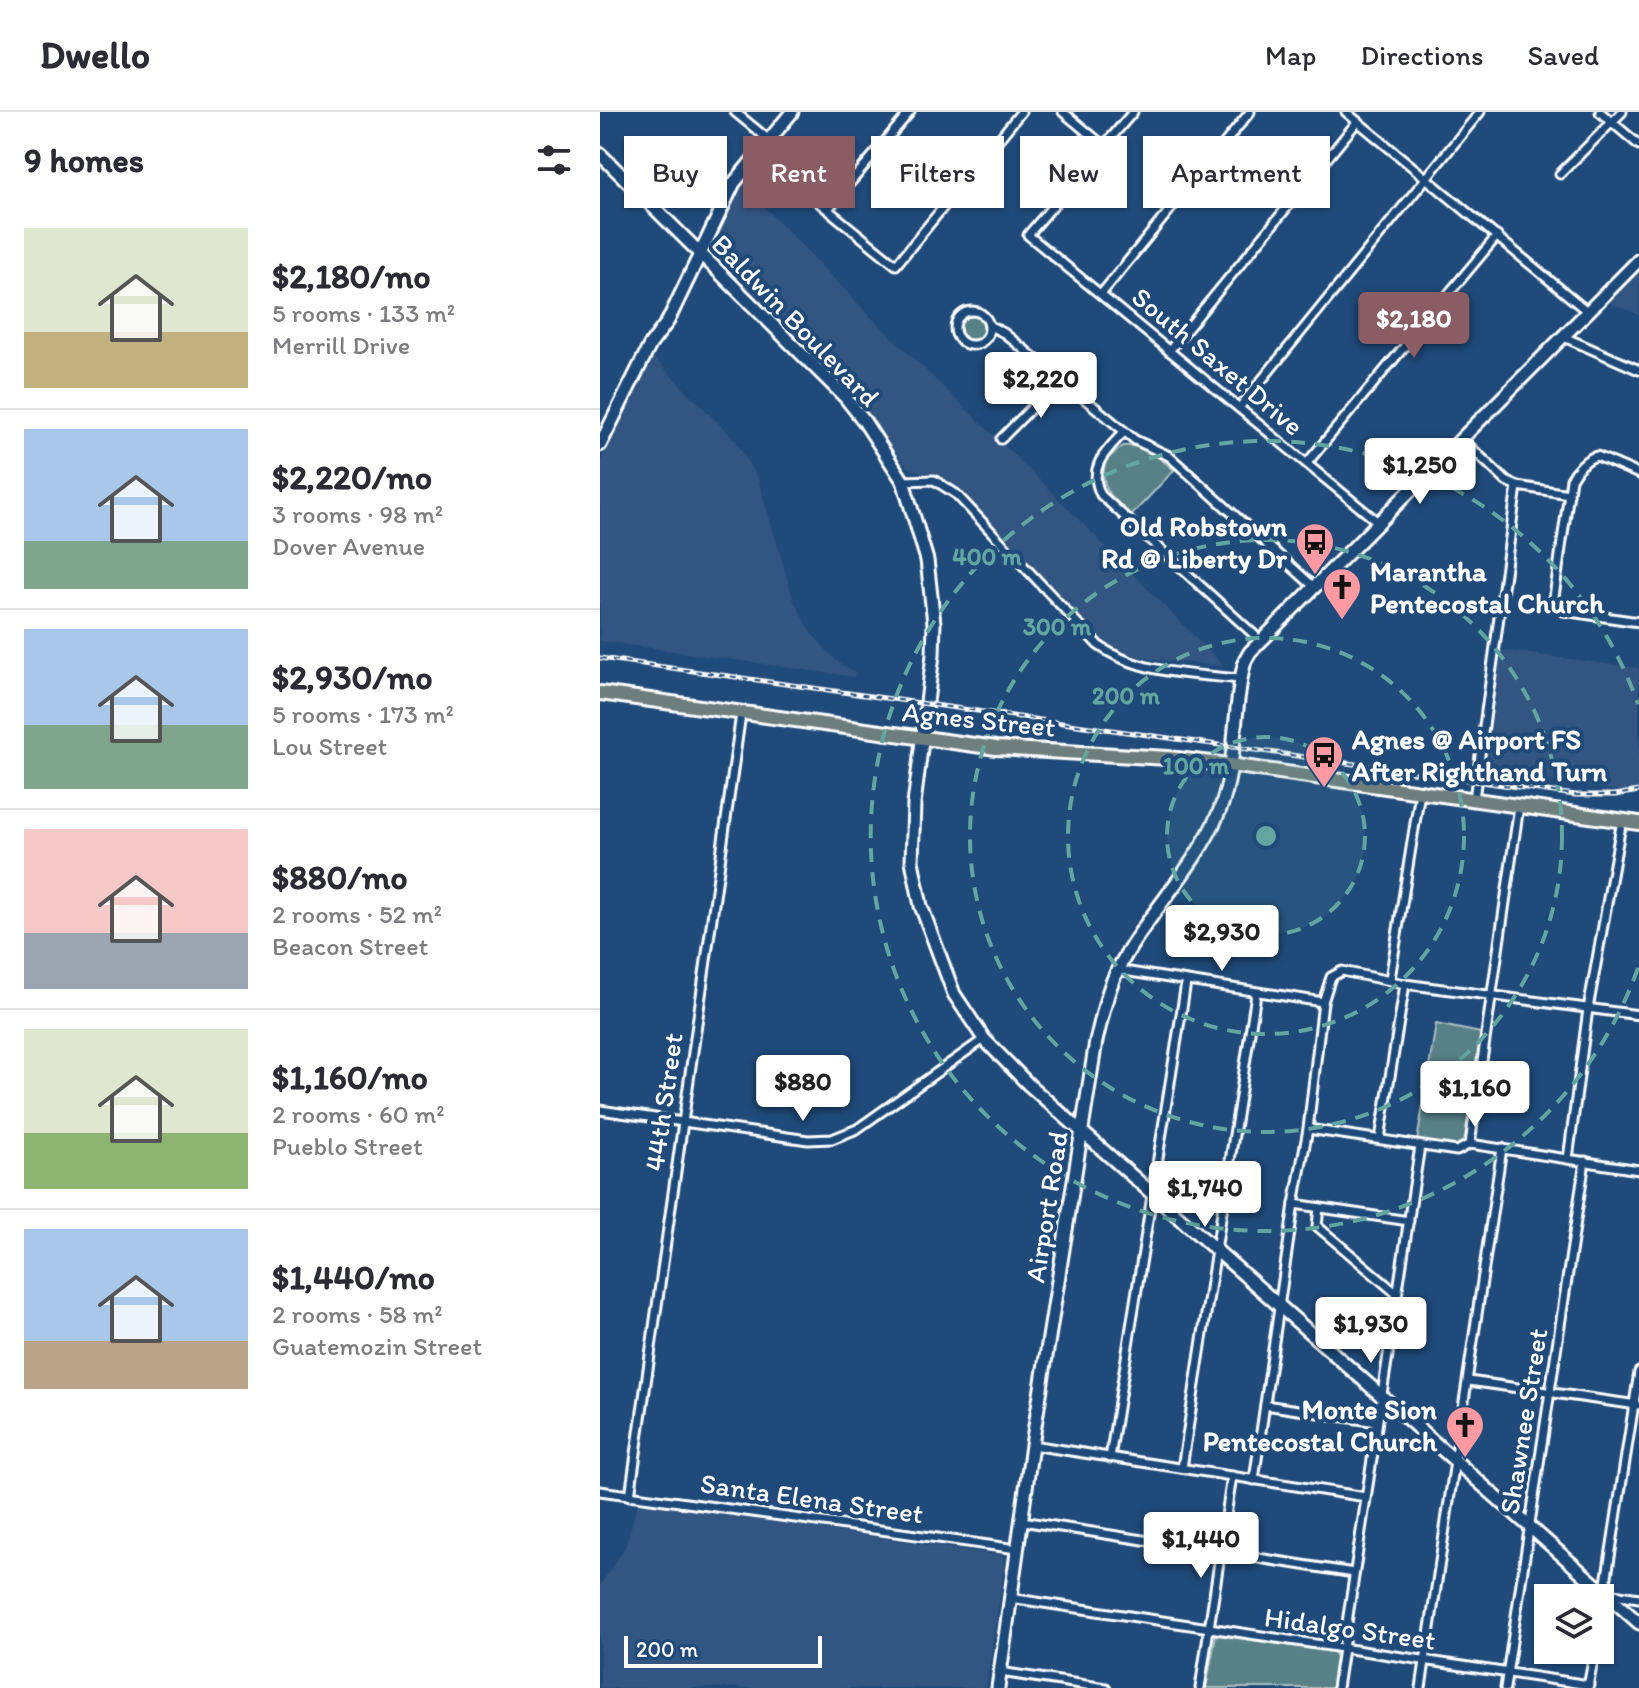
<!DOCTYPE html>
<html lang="en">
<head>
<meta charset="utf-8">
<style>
  :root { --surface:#fff; --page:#f7f7f7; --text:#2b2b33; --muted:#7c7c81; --line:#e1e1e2; --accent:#8a5d65 }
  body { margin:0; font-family:Itim,sans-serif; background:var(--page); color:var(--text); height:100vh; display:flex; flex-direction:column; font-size:30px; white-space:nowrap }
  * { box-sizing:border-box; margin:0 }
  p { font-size:26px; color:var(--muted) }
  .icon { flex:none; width:44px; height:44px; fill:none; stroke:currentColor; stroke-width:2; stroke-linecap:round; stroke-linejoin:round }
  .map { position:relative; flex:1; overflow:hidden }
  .side { display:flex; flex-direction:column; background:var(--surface); width:600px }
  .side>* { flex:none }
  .banner { position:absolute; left:24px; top:24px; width:760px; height:72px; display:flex; gap:16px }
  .controls { position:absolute; left:934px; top:1472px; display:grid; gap:16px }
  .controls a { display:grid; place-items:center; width:80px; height:80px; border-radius:0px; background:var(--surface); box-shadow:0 2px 6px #0004; font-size:40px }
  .scale { position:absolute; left:24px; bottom:20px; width:198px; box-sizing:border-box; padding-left:8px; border:4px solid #fff; border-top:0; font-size:22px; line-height:28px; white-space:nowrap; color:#fff; -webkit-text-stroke:6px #1f4a7a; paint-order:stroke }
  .price { position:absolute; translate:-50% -68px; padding:0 18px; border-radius:8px; background:#fff; color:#222; font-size:26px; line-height:52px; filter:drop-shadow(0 2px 4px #0008) }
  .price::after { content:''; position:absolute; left:50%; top:48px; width:24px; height:18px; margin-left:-12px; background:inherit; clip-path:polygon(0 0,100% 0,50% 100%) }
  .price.on { background:var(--accent); color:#fff }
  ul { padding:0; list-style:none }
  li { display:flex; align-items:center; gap:24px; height:200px; padding:0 24px }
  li+li { border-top:2px solid var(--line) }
  li span { display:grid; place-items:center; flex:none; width:224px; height:160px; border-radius:0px; color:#555 }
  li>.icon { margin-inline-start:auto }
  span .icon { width:96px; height:96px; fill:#fffc; stroke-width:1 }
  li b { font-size:34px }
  h2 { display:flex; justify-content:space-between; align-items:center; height:96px; padding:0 24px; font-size:34px }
  .tag { padding:0 28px; border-radius:0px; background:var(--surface); box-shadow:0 2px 6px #0004; font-size:28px; line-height:72px }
  .tag.on { background:var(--accent); color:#fff }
  header { display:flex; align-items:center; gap:48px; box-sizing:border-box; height:112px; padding:0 40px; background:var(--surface); border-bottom:2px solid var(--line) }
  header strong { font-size:38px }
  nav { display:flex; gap:44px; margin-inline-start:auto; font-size:28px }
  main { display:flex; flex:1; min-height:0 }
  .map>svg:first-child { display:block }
</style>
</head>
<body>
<header>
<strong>Dwello</strong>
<nav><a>Map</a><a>Directions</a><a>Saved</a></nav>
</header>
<main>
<section class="side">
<h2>9 homes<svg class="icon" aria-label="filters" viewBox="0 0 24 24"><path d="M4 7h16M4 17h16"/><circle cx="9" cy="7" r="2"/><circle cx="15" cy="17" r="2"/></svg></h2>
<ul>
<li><span style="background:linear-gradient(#dfe7d0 65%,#c2b280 0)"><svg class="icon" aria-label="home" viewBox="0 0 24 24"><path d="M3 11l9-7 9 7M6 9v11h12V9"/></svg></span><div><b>$2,180/mo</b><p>5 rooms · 133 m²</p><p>Merrill Drive</p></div></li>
<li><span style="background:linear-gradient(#a9c7e8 70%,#7fa58c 0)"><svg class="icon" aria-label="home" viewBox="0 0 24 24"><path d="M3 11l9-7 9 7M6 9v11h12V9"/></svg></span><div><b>$2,220/mo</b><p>3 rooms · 98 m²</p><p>Dover Avenue</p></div></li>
<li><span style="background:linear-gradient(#a9c7e8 60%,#7fa58c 0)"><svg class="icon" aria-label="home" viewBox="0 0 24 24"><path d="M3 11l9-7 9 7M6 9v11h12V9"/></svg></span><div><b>$2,930/mo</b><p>5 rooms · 173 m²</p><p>Lou Street</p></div></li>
<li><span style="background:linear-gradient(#f6c9c9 65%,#9aa5b1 0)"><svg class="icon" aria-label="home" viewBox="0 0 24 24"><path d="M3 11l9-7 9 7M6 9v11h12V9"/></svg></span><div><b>$880/mo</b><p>2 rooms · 52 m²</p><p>Beacon Street</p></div></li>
<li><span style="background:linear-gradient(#dfe7d0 65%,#8fb573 0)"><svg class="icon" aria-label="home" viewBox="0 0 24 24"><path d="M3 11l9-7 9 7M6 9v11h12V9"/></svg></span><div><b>$1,160/mo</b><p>2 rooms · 60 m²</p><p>Pueblo Street</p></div></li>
<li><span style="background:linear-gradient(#a9c7e8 70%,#b9a48a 0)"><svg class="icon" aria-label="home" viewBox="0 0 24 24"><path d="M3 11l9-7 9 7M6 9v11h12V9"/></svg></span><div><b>$1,440/mo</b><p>2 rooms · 58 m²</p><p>Guatemozin Street</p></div></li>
</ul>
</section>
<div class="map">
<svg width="1039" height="1576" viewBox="0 0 1039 1576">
  <rect width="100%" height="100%" fill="#1f4a7a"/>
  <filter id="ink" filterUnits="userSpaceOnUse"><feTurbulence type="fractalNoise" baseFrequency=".0125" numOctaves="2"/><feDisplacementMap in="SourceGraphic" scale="16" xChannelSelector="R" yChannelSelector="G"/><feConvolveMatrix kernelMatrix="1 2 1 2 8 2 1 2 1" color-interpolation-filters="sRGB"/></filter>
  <g filter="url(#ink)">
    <g fill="#325481">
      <polygon points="143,73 276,210 439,367 624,554 554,548 517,540 488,516 343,365 312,358 303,350 272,307 218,247 108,136"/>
      <polygon points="1039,159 1039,203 1008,190"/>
      <polygon points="54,246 136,329 158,367 194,489 212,522 239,551 255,561 254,565 0,529 0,350"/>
      <polygon points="901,538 1039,556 1039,682 886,660"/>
      <polygon points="38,1390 406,1444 386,1576 0,1576 0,1473 25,1435"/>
    </g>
    <g fill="#598187" stroke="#acc0c3" stroke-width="2">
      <circle cx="372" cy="216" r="12"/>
      <path d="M 523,334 C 544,332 559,345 574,358 L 531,404 C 513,387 497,375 506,348 Z"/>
      <polygon points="836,912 881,921 864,1031 858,1035 817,1030"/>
      <polygon points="616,1523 734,1540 736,1546 732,1576 606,1576"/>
    </g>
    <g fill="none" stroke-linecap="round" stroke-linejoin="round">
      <defs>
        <g id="street">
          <polyline points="135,0 169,28"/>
          <polyline points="463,0 504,34"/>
          <polyline points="533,0 428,123 779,411"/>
          <polyline points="746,0 988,200"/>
          <polyline points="1000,0 1039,33"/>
          <polyline points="158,41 296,153 421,0"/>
          <polyline points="960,62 1022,0"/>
          <polyline points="228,97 310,0"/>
          <polyline points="502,181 650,0"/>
          <circle cx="372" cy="216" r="17"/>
          <polyline points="390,214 404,221 535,328 569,344 713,474"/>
          <polyline points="964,225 1039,258"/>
          <polyline points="569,239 757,10"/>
          <polyline points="639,296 880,0"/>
          <path d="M 524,320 C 506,339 487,355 501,383 L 661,529"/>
          <polyline points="401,327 460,267"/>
          <polyline points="862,327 906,369 917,374 969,382"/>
          <polyline points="707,351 897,124"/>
          <path d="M 1039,362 L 997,344 C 986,346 976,358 971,367 L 954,485 L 956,494 L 963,499 L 1039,510"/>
          <path d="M 303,369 L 334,368 L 356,382 L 498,533 C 538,562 593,562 641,567"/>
          <polyline points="874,687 917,374"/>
          <polyline points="517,858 723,890"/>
          <polyline points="790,867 820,680"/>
          <polyline points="0,998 208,1028 232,1027 257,1017 384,927"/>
          <polyline points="708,1017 857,1039 870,1032 1039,1058"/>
          <polyline points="780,1027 805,872"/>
          <polyline points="870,1032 919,694"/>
          <polyline points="968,1047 988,897 1022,708"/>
          <polyline points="694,1092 809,1109"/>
          <polyline points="719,1096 717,1114 796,1181"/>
          <polyline points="869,1269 1037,1293"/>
          <polyline points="665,1293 777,1310"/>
          <polyline points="432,1333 766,1385"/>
          <polyline points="510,1346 586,871"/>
          <polyline points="582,1356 656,882"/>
          <polyline points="654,1368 694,1092 708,1017 723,890 731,865 742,859 805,872 1039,903"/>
          <polyline points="0,1379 417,1437"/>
          <polyline points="30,1384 141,602"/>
          <polyline points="422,1409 754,1461"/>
          <polyline points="1007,1481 1039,1486"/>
          <polyline points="410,1486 989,1573"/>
          <polyline points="1000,1509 1039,1260"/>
          <polyline points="400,1560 506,1576"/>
          <polyline points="988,1575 995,1538"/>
          <polyline points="600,1576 632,1364"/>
          <polyline points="737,1576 820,1034"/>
          <polyline points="821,1576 902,1036"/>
          <polyline points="905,1576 985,1049"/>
        </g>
        <g id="secondary">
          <polyline points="0,42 245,285 264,309 303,369 327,448 334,511 333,543 314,692 312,749 321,794 354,882 384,927 429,973 1039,1511"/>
          <polyline points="0,333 50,233 68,209 134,71 192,0"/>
          <path d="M 398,1576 L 432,1333 L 496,929 C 502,906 506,881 517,859 C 546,802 594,759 619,700 C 638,655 632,596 645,549 L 650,540 L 1039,148"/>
        </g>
        <polyline id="primary" points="0,581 396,636 568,646 630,653 1039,711"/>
      </defs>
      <use href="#street" stroke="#fff" stroke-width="13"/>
      <use href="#secondary" stroke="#fff" stroke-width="17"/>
      <use href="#primary" stroke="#fff" stroke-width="18"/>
      <use href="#street" stroke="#1f4a7a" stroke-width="7"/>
      <use href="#secondary" stroke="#1f4a7a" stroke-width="11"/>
      <use href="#primary" stroke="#6d7e7c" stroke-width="12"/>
      <defs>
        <polyline id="rail" points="0,546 975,683 1015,683 1039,679"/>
      </defs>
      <use href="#rail" stroke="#fff" stroke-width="5"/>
      <use href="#rail" stroke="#1f4a7a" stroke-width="2" stroke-dasharray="6" stroke-linecap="butt"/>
    </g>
  </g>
  <circle cx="666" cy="724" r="99" fill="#63a6a1" fill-opacity=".12"/>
  <g fill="none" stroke="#63a6a1" stroke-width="4" stroke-dasharray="14 10">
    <circle cx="666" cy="724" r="99"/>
    <circle cx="666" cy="724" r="198"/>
    <circle cx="666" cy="724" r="296"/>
    <path d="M1038 856A395 395 0 1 1 1038 592"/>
  </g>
  <defs>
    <symbol id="bus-pin" viewBox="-11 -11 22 30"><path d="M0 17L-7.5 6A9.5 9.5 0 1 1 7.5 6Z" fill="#ff9aa2" stroke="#1f4a7a"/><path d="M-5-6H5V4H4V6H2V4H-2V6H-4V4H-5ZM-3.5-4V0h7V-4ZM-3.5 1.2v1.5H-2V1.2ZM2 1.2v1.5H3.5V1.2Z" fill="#111"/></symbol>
    <symbol id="church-pin" viewBox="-11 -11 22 30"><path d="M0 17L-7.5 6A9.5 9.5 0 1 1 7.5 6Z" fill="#ff9aa2" stroke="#1f4a7a"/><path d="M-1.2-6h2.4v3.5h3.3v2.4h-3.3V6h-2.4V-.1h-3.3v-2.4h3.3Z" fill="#111"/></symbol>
  </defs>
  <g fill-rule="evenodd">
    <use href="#bus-pin" x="693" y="408" width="44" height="60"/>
    <use href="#church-pin" x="720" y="453" width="44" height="60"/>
    <use href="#bus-pin" x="702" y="621" width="44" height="60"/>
    <use href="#church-pin" x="843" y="1291" width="44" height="60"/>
  </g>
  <g text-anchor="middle" stroke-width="8" stroke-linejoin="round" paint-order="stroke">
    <g font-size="28" fill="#fff" stroke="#1f4a7a">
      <text transform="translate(196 208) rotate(46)" y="10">Baldwin Boulevard</text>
      <text transform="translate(618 249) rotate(40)" y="10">South Saxet Drive</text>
      <text transform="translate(379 607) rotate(6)" y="10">Agnes Street</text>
      <text transform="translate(63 990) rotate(-82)" y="10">44th Street</text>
      <text transform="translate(446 1095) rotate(-81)" y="10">Airport Road</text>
      <text transform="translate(923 1309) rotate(-81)" y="10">Shawnee Street</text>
      <text transform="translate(212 1386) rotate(8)" y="10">Santa Elena Street</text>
      <text transform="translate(750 1516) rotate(8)" y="10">Hidalgo Street</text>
    </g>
    <g font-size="28" font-weight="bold" fill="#fff" stroke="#1f4a7a" text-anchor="end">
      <text x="687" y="424">Old Robstown<tspan x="687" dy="32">Rd @ Liberty Dr</tspan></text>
      <text x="770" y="469" text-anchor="start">Marantha<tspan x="770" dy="32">Pentecostal Church</tspan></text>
      <text x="752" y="637" text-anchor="start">Agnes @ Airport FS<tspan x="752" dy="32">After Righthand Turn</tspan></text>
      <text x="837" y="1307">Monte Sion<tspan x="837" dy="32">Pentecostal Church</tspan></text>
    </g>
  </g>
  <circle cx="666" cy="724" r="12" fill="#63a6a1" stroke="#1f4a7a" stroke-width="4"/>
  <g font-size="24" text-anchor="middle" font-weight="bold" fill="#63a6a1" stroke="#1f4a7a" stroke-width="8" stroke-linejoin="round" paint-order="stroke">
    <text x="387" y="453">400 m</text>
    <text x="457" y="523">300 m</text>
    <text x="526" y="592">200 m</text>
    <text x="596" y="662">100 m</text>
  </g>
</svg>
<div class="controls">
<a><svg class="icon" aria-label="layers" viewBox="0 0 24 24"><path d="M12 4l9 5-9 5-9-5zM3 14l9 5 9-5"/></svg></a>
</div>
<div class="scale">200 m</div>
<b class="price on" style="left:814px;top:248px">$2,180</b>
<b class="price" style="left:441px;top:308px">$2,220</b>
<b class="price" style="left:820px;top:394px">$1,250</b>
<b class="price" style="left:622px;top:861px">$2,930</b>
<b class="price" style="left:203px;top:1011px">$880</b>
<b class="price" style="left:875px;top:1017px">$1,160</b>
<b class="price" style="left:605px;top:1117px">$1,740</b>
<b class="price" style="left:771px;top:1253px">$1,930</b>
<b class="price" style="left:601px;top:1468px">$1,440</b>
<div class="banner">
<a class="tag">Buy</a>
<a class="tag on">Rent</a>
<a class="tag">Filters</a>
<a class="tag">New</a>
<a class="tag">Apartment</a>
</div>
</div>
</main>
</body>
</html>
